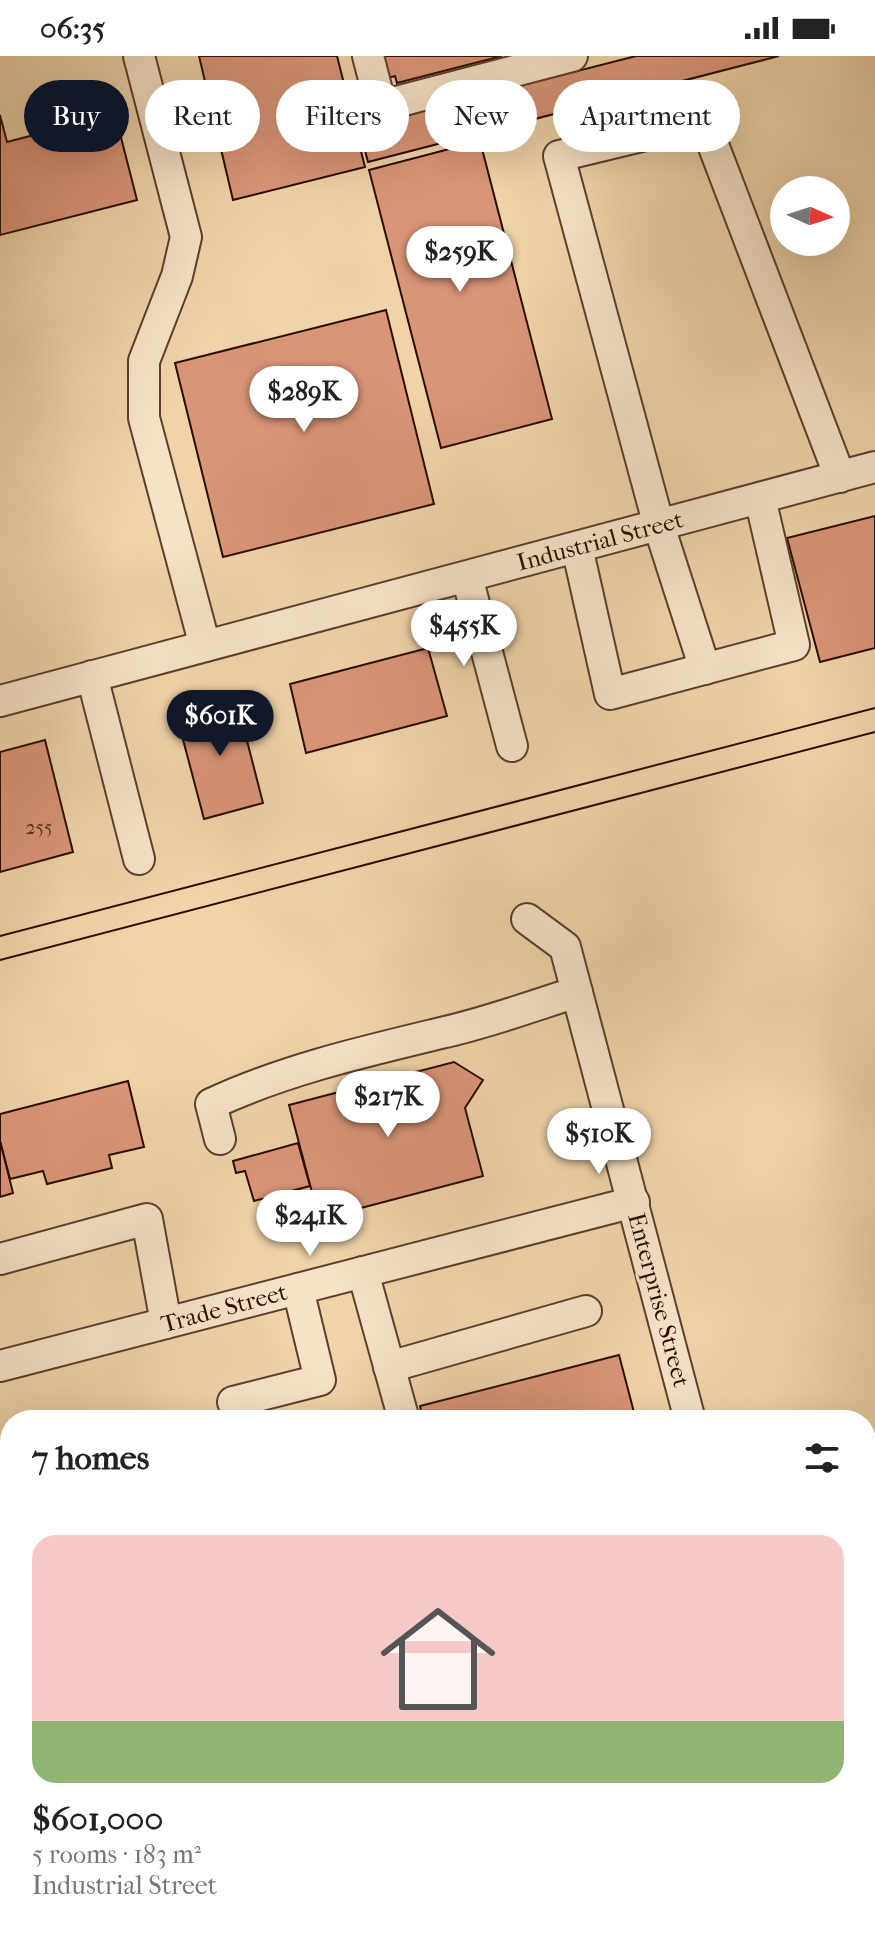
<!DOCTYPE html>
<html lang="en">
<head>
<meta charset="utf-8">
<style>
  :root { --surface:#fff; --page:#f2f2f2; --text:#222; --muted:#767676; --line:#e0e0e0; --accent:#111827 }
  body { margin:0; font-family:"IM FELL French Canon",serif; background:var(--page); color:var(--text); height:100vh; display:flex; flex-direction:column; font-size:30px; white-space:nowrap }
  * { box-sizing:border-box; margin:0 }
  p { font-size:26px; color:var(--muted) }
  .icon { flex:none; width:44px; height:44px; fill:none; stroke:currentColor; stroke-width:2; stroke-linecap:round; stroke-linejoin:round }
  .map { position:relative; flex:1; overflow:hidden }
  .drawer { position:absolute; left:0px; top:1354px; width:876px; height:536px; display:flex; flex-direction:column; background:var(--surface); border-radius:32px 32px 0 0; box-shadow:0 8px 32px #0002 }
  .drawer>* { flex:none }
  .banner { position:absolute; left:24px; top:24px; width:828px; height:72px; display:flex; gap:16px }
  .needle { width:52px; rotate:93deg }
  .controls { position:absolute; left:770px; top:120px; display:grid; gap:16px }
  .controls a { display:grid; place-items:center; width:80px; height:80px; border-radius:50%; background:var(--surface); box-shadow:0 8px 32px #0002; font-size:40px }
  .price { position:absolute; translate:-50% -68px; padding:0 18px; border-radius:28px; background:#fff; color:#222; font-size:26px; line-height:52px; filter:drop-shadow(0 2px 4px #0008) }
  .price::after { content:''; position:absolute; left:50%; top:48px; width:24px; height:18px; margin-left:-12px; background:inherit; clip-path:polygon(0 0,100% 0,50% 100%) }
  .price.selected { background:var(--accent); color:#fff }
  ul { padding:0; list-style:none }
  li { display:grid; align-content:center; gap:16px; height:424px; padding:0 32px }
  li+li { border-top:2px solid var(--line) }
  li span { display:grid; place-items:center; height:248px; border-radius:24px; color:#555 }
  li>.icon { margin-inline-start:auto }
  span .icon { width:144px; height:144px; fill:#fffc; stroke-width:1 }
  li b { font-size:34px }
  h2 { display:flex; justify-content:space-between; align-items:center; height:96px; padding:0 32px; font-size:34px }
  .pill { padding:0 28px; border-radius:36px; background:var(--surface); box-shadow:0 8px 32px #0002; font-size:28px; line-height:72px }
  .pill.selected { background:var(--accent); color:#fff }
  .status { display:flex; justify-content:space-between; align-items:center; height:56px; padding:0 40px; background:var(--surface); direction:ltr }
  .status svg { height:22px; fill:currentColor }
  .map>svg:first-child { display:block }
</style>
</head>
<body>
<div class="status"><b>06:35</b><svg viewBox="0 0 49 12"><path d="M0 12V9h3v3zM5 12V6h3v6zM10 12V3h3v9zM15 12V0h3v12zM26 1h20v11H26zM47 4h2v5h-2z"/></svg></div>
<div class="map">
<svg width="875" height="1890" viewBox="0 0 875 1890">
  <rect width="100%" height="100%" fill="#efd3a9"/>
  <filter id="stains"><feTurbulence type="fractalNoise" baseFrequency=".0025" numOctaves="4"/><feColorMatrix values="0 0 0 0 .2 0 0 0 0 .09 0 0 0 0 .02 0 0 0 .5 -.17"/></filter>
  <radialGradient id="worn" r=".72"><stop offset=".6" stop-color="#630" stop-opacity="0"/><stop offset="1" stop-color="#630" stop-opacity=".3"/></radialGradient>
  <g fill="#d99578" stroke="#2c0c02" stroke-width="2">
    <polygon points="199,0 337,0 365,111 233,144"/>
    <polygon points="382,0 502,0 397,27 395,20 388,22"/>
    <polygon points="636,0 779,0 368,106 359,71"/>
    <polygon points="115,58 137,144 0,179 0,59 7,86"/>
    <polygon points="480,85 552,363 441,392 369,114"/>
    <polygon points="386,254 434,448 223,501 175,307"/>
    <polygon points="875,460 875,592 820,606 787,482"/>
    <polygon points="428,592 447,660 306,697 290,628"/>
    <polygon points="236,642 263,747 204,763 176,657"/>
    <polygon points="45,684 73,796 0,816 0,696"/>
    <polygon points="454,1006 483,1024 465,1052 483,1120 319,1163 289,1049"/>
    <polygon points="128,1025 144,1091 109,1099 112,1112 47,1128 43,1115 10,1123 0,1085 0,1058"/>
    <polygon points="0,1085 13,1137 0,1141"/>
    <polygon points="298,1087 310,1130 254,1145 245,1115 236,1117 233,1105"/>
    <polygon points="619,1299 636,1364 423,1364 420,1350"/>
    <polygon points="0,1612 10,1652 10,1765 0,1767"/>
    <polygon points="399,1880 404,1880 406,1890 362,1890"/>
  </g>
  <g fill="none" stroke-linecap="round" stroke-linejoin="round">
    <defs>
      <g id="minor">
        <polyline points="139,0 186,181 177,220 144,305 144,362 205,590"/>
        <polyline points="368,0 381,50 572,0"/>
        <polyline points="577,491 610,638 794,589 760,442"/>
        <polyline points="467,521 512,690"/>
        <polyline points="705,613 659,470 559,100 704,65 840,421"/>
        <polyline points="92,620 139,803"/>
        <polyline points="0,645 875,411"/>
        <polyline points="527,863 565,891 690,1364"/>
        <path d="M 220,1083 L 211,1048 C 284,1014 362,996 441,977 C 487,967 532,950 577,936"/>
        <polyline points="0,1203 147,1163 166,1267"/>
        <polyline points="363,1216 404,1364"/>
        <polyline points="0,1310 634,1146"/>
        <polyline points="389,1311 586,1255"/>
        <polyline points="233,1346 320,1324 298,1233"/>
        <polyline points="866,1698 875,1695"/>
        <polyline points="866,1788 875,1821"/>
        <polyline points="194,1880 196,1890"/>
        <polyline points="825,1880 827,1890"/>
        <polyline points="8,1890 51,1880"/>
      </g>
    </defs>
    <use href="#minor" stroke="#5d3e2c" stroke-width="34"/>
    <use href="#minor" stroke="#f5e2c7" stroke-width="30"/>
    <g stroke="#2c0c02" stroke-width="2">
      <polyline points="0,880 875,652"/>
      <polyline points="0,904 875,676"/>
    </g>
  </g>
  <g text-anchor="middle" stroke-width="6" stroke-linejoin="round" paint-order="stroke">
    <g font-size="20" fill="#572e20">
      <text x="39" y="778">255</text>
    </g>
    <g font-size="24" fill="#2c0c02" stroke="#f5e2c7">
      <text transform="translate(600 485) rotate(-15)" y="8">Industrial Street</text>
      <text transform="translate(659 1244) rotate(75)" y="8">Enterprise Street</text>
      <text transform="translate(224 1252) rotate(-15)" y="8">Trade Street</text>
    </g>
  </g>
  <rect width="100%" height="100%" filter="url(#stains)"/>
  <rect width="100%" height="100%" fill="url(#worn)"/>
</svg>
<div class="controls">
<a><svg class="needle" viewBox="-14 -14 28 28"><path d="M0-13l5 13h-10z" fill="#e53935"/><path d="M0 13l5-13h-10z" fill="#767676"/></svg></a>
</div>
<b class="price" style="left:460px;top:238px">$259K</b>
<b class="price" style="left:304px;top:378px">$289K</b>
<b class="price" style="left:464px;top:612px">$455K</b>
<b class="price selected" style="left:220px;top:702px">$601K</b>
<b class="price" style="left:388px;top:1083px">$217K</b>
<b class="price" style="left:599px;top:1120px">$510K</b>
<b class="price" style="left:310px;top:1202px">$241K</b>
<div class="banner">
<a class="pill selected">Buy</a>
<a class="pill">Rent</a>
<a class="pill">Filters</a>
<a class="pill">New</a>
<a class="pill">Apartment</a>
</div>
<section class="drawer">
<h2>7 homes<svg class="icon" aria-label="filters" viewBox="0 0 24 24"><path d="M4 7h16M4 17h16"/><circle cx="9" cy="7" r="2"/><circle cx="15" cy="17" r="2"/></svg></h2>
<ul>
<li><span style="background:linear-gradient(#f6c9c9 75%,#8fb573 0)"><svg class="icon" aria-label="home" viewBox="0 0 24 24"><path d="M3 11l9-7 9 7M6 9v11h12V9"/></svg></span><div><b>$601,000</b><p>5 rooms · 183 m²</p><p>Industrial Street</p></div></li>
</ul>
</section>
</div>
</body>
</html>
